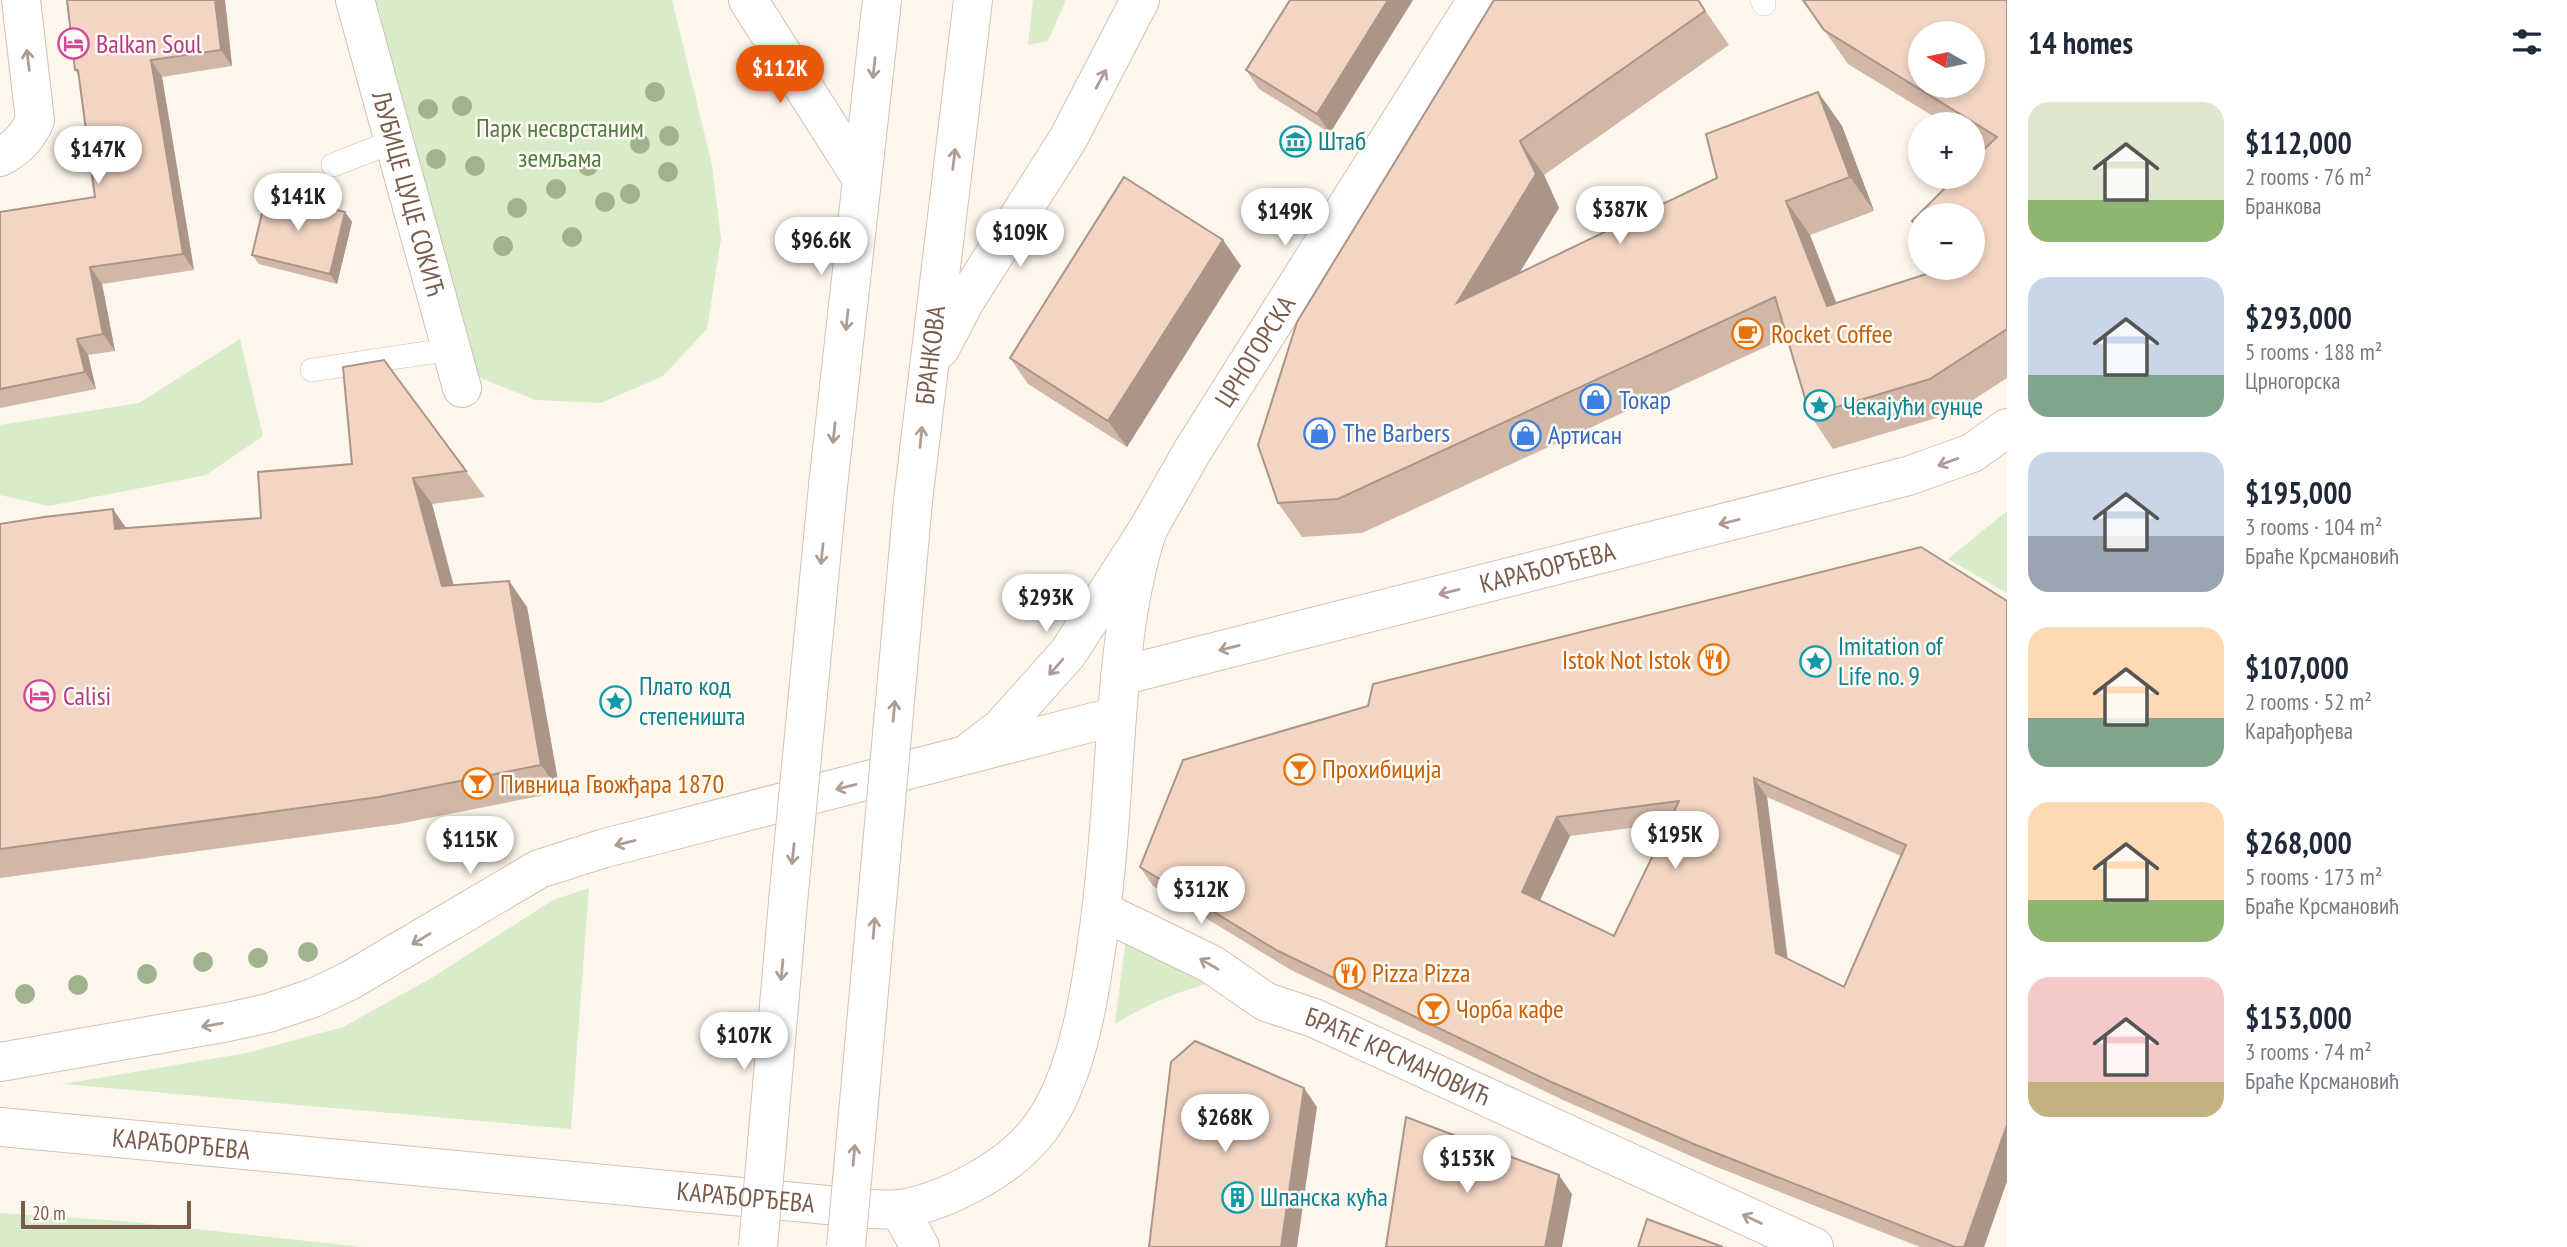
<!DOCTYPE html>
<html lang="en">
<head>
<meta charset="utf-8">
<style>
  :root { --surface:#fff; --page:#f2f2f3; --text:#1f2937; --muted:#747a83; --accent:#ea580c }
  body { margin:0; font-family:"PT Sans Narrow",sans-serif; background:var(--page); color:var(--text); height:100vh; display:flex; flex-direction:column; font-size:26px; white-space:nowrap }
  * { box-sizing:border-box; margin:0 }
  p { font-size:23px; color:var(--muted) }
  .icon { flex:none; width:38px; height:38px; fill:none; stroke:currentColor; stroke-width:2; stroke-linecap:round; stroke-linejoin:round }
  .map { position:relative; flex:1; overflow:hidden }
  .drawer { display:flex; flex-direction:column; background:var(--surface); width:560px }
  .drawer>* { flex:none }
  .needle { width:46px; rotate:279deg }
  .tools { position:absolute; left:1908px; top:21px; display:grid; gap:14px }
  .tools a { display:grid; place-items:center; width:77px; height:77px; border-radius:50%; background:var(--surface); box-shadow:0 4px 10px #0003; font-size:35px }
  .scale { position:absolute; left:21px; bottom:18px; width:170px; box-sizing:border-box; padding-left:7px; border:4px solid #7a5c4d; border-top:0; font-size:19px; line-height:24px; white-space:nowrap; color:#7a5c4d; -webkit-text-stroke:5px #fffaf3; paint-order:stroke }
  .price { position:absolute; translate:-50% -60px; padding:0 16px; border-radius:24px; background:#fff; color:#222; font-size:23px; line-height:46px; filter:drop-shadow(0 2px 4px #0008) }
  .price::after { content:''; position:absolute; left:50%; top:42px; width:21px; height:16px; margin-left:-10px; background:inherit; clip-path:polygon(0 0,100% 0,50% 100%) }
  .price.active { background:var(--accent); color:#fff }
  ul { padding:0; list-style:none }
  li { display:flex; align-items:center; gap:21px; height:175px; padding:0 21px }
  li span { display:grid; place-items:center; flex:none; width:196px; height:140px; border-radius:21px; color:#555 }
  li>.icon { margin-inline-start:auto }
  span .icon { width:84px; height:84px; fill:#fffc; stroke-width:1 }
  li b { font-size:30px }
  h2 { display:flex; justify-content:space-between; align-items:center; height:84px; padding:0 21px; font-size:30px }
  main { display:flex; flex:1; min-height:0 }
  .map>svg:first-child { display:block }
</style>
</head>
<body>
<main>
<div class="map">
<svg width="2007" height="1247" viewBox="0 0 2007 1247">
  <rect width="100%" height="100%" fill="#fdf6ec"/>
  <g fill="#d8ecc9">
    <polygon points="372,0 672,0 712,165 721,239 707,329 663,376 601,403 536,400 478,377"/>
    <polygon points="1033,0 1066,0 1048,41 1028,45"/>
    <polygon points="240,339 263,436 206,475 49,506 0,495 0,425 139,403"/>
    <polygon points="2007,511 2007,593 1948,559"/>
    <polygon points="589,888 571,1129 63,1084 247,1053 343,1027 433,977 553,900"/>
    <path d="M 1125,944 L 1209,983 C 1175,993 1145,1005 1115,1024 Z"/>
    <polygon points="0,1213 122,1221 363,1247 0,1247"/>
  </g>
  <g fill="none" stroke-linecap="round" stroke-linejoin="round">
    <defs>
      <g id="lane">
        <polyline points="1762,0 1764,4"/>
        <polyline points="333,165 394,141"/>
        <polyline points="312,370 452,349"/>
      </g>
      <g id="street">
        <path id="s1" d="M 355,0 L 462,388"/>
        <path d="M 0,157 C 18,147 27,138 35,120 L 21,0"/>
      </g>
      <g id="secondary">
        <polyline points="748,0 862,179"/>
        <polyline points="940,349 965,301 1068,139 1140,0"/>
        <polyline points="828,486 882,0"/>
        <path id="s2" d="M 913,501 L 973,0"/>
        <path id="s3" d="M 1120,676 L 1908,476 L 1972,453 L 2007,428"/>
        <path id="s4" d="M 972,750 L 1001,728 L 1068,653 L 1148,529 L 1193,450 L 1477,0"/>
        <path id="s5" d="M 1102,911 L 1211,964 L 1266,1002 L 1314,1018 L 1814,1247"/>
        <polyline points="0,1062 228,1022 268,1013 313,998 349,981 539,869 605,848 1117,716"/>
        <path id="s6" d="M 0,1127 L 870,1209 C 880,1209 891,1210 901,1209 C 947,1201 1008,1169 1037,1132 C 1071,1090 1085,1021 1093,969 C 1107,885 1111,800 1117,716 C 1122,652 1128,590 1148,529"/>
        <polyline points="899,1209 920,1247"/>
      </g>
    </defs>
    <use href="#lane" stroke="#d1beb0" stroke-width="24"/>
    <use href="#street" stroke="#d1beb0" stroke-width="40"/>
    <use href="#secondary" stroke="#d6c0b0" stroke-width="40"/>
    <use href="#lane" stroke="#fff" stroke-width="23"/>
    <use href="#street" stroke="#fff" stroke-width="38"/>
    <use href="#secondary" stroke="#fff" stroke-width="38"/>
    <defs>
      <g id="secondary-bridge">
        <polyline points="758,1247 788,902 828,486"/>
        <polyline points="846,1247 913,501"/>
      </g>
    </defs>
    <use href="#secondary-bridge" stroke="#d6c0b0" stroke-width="40" stroke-linecap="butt"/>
    <use href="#secondary-bridge" stroke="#fff" stroke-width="38"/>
  </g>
  <g fill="#a0b28e">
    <circle cx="655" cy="92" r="10"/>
    <circle cx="462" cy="106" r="10"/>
    <circle cx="428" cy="109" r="10"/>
    <circle cx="669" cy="136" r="10"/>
    <circle cx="640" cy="144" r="10"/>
    <circle cx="436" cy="159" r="10"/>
    <circle cx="475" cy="166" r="10"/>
    <circle cx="588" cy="166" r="10"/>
    <circle cx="668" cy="172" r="10"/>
    <circle cx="556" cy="189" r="10"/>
    <circle cx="630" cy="194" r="10"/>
    <circle cx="605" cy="202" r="10"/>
    <circle cx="517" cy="208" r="10"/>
    <circle cx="572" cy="237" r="10"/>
    <circle cx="503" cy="246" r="10"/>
    <circle cx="308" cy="952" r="10"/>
    <circle cx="258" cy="958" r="10"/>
    <circle cx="203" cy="962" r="10"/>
    <circle cx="147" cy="974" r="10"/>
    <circle cx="78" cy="985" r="10"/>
    <circle cx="25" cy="994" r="10"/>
  </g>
  <g fill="#d1b7a8" fill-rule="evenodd">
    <polygon points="225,0 232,66 162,77 194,270 102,284 115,351 88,355 96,389 0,408 0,212 95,197 79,76 75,70"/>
    <polygon points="1290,0 1413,0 1330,133 1259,89 1246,70"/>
    <polygon points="1494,0 1698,0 1729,45 1544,175 1559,208 1520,272 1717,178 1818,92 1842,126 1874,211 1810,235 1836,303 1972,268 1920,215 1920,232 1912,221 1985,148 1972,140 1972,124 1946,124 1848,64 1803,0 2007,0 2007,378 1953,413 1833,449 1810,415 1787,337 1362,533 1302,537 1278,503"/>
    <polygon points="345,212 352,222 337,284 259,264 252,255"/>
    <polygon points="1223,240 1241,266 1127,447 1028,384 1010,358"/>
    <polygon points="466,471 485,497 432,504 453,585 509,581 527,607 560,792 398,824 0,878 0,524 126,528 261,518 258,472"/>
    <path d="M 2007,601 L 2007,1181 L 1984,1247 L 1920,1247 L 1709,1164 L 1563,1100 L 1291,970 L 1153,886 L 1140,867 ZM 1767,797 L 1901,856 L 1844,987 L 1788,959 ZM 1669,823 L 1614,936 L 1540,900 L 1570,836 Z"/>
  </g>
  <g fill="#aa9588">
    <polygon points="215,0 225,0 232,66 221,50"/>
    <polygon points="1388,0 1413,0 1330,133 1317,114"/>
    <polygon points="151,60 162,77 194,270 183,254"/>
    <polygon points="1818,92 1842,126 1874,211 1850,177"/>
    <polygon points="1520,141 1544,175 1559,208 1480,337 1457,303"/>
    <polygon points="1786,201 1810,235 1851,340 1827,306"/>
    <polygon points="345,212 352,222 337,284 330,274"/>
    <polygon points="1223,240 1241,266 1127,447 1108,421"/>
    <polygon points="90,267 102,284 115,351 103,334"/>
    <polygon points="77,339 88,355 96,389 85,372"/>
    <polygon points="413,478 432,504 461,613 442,586"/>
    <polygon points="113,509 131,535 115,529"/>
    <polygon points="509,581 527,607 560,792 541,765"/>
    <polygon points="1754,778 1767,797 1789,972 1776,953"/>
    <polygon points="1557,817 1570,836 1535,911 1522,892"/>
    <polygon points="1304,1088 1317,1107 1297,1247 1281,1247"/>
    <polygon points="2007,1125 2007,1181 1984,1247 1964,1247"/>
    <polygon points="1559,1175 1572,1194 1562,1247 1545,1247"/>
  </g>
  <g fill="#f3d5c3" stroke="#aa9588" stroke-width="2" fill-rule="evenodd">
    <polygon points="67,0 215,0 221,50 151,60 183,254 90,267 103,334 77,339 85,372 0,389 0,212 95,197 78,70 75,70"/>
    <polygon points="1290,0 1388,0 1317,114 1246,70"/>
    <path d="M 1494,0 L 1698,0 L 1705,11 L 1520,141 L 1536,174 L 1457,303 L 1717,178 L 1706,134 L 1818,92 L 1850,177 L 1786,201 L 1827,306 L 1945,268 L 1972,268 L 1972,215 L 1920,215 L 1920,229 L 1912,221 L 1956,177 L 1972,177 L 1972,161 L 1997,137 L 1824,30 L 1803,0 L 2007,0 L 2007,329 L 1930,379 L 1810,415 L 1775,297 L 1338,499 L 1278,503 L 1258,445 L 1297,322 ZM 1920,33 L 1972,33 L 1972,86 L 1920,86 Z"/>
    <polygon points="1124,177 1223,240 1108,421 1010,358"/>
    <polygon points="267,192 345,212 330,274 252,255"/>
    <polygon points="384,360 466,471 413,478 442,586 509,581 541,765 379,797 0,849 0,524 44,517 113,509 115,529 261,518 258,472 352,464 343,367"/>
    <path d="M 1921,547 L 2007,601 L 2007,1125 L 1964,1247 L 1955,1247 L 1696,1145 L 1549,1081 L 1278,951 L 1140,867 L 1183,760 L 1368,706 L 1373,684 ZM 1754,778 L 1906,845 L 1844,987 L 1776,953 ZM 1679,801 L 1614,936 L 1522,892 L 1557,817 Z"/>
    <polygon points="1195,1041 1304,1088 1281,1247 1149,1247 1171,1062"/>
    <polygon points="1406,1117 1559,1175 1545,1247 1386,1247"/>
    <polygon points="1647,1219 1723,1247 1638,1247"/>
  </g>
  <defs><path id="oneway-shaft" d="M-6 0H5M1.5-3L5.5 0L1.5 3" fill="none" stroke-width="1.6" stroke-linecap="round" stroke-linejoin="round" transform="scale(1.75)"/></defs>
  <g stroke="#af9d94">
    <use href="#oneway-shaft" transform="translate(28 60) rotate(-97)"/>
    <use href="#oneway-shaft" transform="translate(874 68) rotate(96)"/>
    <use href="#oneway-shaft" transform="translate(1101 79) rotate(-62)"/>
    <use href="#oneway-shaft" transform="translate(954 159) rotate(-83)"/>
    <use href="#oneway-shaft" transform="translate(847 320) rotate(96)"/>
    <use href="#oneway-shaft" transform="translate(834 433) rotate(96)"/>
    <use href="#oneway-shaft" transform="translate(921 437) rotate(-84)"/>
    <use href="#oneway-shaft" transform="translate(1948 462) rotate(160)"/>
    <use href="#oneway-shaft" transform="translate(1729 522) rotate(166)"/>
    <use href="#oneway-shaft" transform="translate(822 554) rotate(96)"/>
    <use href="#oneway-shaft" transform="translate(1449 592) rotate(166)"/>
    <use href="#oneway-shaft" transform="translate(1229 648) rotate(166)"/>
    <use href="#oneway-shaft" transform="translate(1056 667) rotate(131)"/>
    <use href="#oneway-shaft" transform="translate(894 711) rotate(-85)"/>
    <use href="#oneway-shaft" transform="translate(846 787) rotate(166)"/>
    <use href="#oneway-shaft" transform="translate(625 843) rotate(166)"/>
    <use href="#oneway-shaft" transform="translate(793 854) rotate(96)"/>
    <use href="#oneway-shaft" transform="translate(874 928) rotate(-85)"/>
    <use href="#oneway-shaft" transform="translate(421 939) rotate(149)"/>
    <use href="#oneway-shaft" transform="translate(1209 964) rotate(-150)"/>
    <use href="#oneway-shaft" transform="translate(782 970) rotate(95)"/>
    <use href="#oneway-shaft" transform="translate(212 1025) rotate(170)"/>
    <use href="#oneway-shaft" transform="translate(854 1155) rotate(-85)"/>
    <use href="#oneway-shaft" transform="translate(1752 1219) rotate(-155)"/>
  </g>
  <defs>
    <symbol id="hotel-ring" viewBox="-11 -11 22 22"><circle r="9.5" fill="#fffaf3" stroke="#d1479c" stroke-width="1.5"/><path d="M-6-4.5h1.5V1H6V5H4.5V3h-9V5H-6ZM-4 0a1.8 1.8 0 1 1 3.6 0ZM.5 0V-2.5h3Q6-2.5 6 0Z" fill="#d1479c"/></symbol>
    <symbol id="museum-ring" viewBox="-11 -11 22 22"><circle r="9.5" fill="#fffaf3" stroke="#0f9aa8" stroke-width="1.5"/><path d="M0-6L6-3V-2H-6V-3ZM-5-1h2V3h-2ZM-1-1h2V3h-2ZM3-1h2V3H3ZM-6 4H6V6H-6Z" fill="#0f9aa8"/></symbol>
    <symbol id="cafe-ring" viewBox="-11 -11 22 22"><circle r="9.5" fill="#fffaf3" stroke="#e8710a" stroke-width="1.5"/><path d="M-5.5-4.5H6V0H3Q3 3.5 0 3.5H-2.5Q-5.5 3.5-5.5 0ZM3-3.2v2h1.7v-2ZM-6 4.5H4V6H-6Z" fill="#e8710a"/></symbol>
    <symbol id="shop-ring" viewBox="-11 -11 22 22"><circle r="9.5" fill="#fffaf3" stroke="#3f7fe0" stroke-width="1.5"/><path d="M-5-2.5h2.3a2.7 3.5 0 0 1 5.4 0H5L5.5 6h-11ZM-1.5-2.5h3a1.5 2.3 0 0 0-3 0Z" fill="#3f7fe0"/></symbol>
    <symbol id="sight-ring" viewBox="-11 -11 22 22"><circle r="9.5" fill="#fffaf3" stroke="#0f9aa8" stroke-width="1.5"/><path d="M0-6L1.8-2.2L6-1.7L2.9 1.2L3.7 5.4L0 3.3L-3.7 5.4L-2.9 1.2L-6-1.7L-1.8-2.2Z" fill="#0f9aa8"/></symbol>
    <symbol id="restaurant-ring" viewBox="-11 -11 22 22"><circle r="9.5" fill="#fffaf3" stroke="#e8710a" stroke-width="1.5"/><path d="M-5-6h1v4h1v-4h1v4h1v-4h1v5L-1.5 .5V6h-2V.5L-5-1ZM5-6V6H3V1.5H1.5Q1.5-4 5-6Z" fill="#e8710a"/></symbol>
    <symbol id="bar-ring" viewBox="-11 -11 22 22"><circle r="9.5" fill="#fffaf3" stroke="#e8710a" stroke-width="1.5"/><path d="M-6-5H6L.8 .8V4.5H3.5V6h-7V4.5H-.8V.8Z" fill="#e8710a"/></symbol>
    <symbol id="building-ring" viewBox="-11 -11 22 22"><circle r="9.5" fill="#fffaf3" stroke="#0f9aa8" stroke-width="1.5"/><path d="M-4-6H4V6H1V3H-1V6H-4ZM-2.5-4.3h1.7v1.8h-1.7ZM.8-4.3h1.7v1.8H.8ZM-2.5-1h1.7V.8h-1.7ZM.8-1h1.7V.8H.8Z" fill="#0f9aa8"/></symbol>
  </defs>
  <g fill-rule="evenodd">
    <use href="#hotel-ring" x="56" y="26" width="35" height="35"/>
    <use href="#museum-ring" x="1278" y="124" width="35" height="35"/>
    <use href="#cafe-ring" x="1730" y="316" width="35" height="35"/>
    <use href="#shop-ring" x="1578" y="382" width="35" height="35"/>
    <use href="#sight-ring" x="1802" y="388" width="35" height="35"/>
    <use href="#shop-ring" x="1302" y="416" width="35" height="35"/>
    <use href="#shop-ring" x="1508" y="418" width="35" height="35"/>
    <use href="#restaurant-ring" x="1696" y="642" width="35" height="35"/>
    <use href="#sight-ring" x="1798" y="644" width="35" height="35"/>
    <use href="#hotel-ring" x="22" y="678" width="35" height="35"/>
    <use href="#sight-ring" x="598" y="684" width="35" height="35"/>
    <use href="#bar-ring" x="1282" y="752" width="35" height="35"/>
    <use href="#bar-ring" x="460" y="766" width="35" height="35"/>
    <use href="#restaurant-ring" x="1332" y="956" width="35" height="35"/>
    <use href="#bar-ring" x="1416" y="992" width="35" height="35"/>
    <use href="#building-ring" x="1220" y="1180" width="35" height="35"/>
  </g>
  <g text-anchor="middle" stroke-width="5" stroke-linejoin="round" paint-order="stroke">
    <g font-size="26" fill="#b23c85" stroke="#fffaf3" text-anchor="start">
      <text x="96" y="53">Balkan Soul</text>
      <text x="63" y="705">Calisi</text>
    </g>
    <g font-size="26" fill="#537a41" stroke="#fffaf3">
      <text x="560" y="137">Парк несврстаним<tspan x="560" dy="30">земљама</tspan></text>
    </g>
    <g font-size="26" fill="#0d838f" stroke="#fffaf3" text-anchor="start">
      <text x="1318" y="150">Штаб</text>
      <text x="1843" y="415">Чекајући сунце</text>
      <text x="1838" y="655">Imitation of<tspan x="1838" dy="30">Life no. 9</tspan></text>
      <text x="639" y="695">Плато код<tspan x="639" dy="30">степеништа</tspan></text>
      <text x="1260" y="1206">Шпанска кућа</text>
    </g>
    <g font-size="26" fill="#7a5c4d" stroke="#fffaf3">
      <text dy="9" stroke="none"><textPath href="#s1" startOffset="201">ЉУБИЦЕ ЦУЦЕ СОКИЋ</textPath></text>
      <text dy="9" stroke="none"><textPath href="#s4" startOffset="492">ЦРНОГОРСКА</textPath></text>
      <text dy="9" stroke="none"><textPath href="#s2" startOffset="147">БРАНКОВА</textPath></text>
      <text dy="9" stroke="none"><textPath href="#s3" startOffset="441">КАРАЂОРЂЕВА</textPath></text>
      <text dy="9" stroke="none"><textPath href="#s5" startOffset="331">БРАЋЕ КРСМАНОВИЋ</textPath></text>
      <text dy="9" stroke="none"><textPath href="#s6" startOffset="182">КАРАЂОРЂЕВА</textPath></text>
      <text dy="9" stroke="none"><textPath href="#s6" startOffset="749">КАРАЂОРЂЕВА</textPath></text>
    </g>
    <g font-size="26" fill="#c56008" stroke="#fffaf3" text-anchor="start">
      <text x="1771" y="343">Rocket Coffee</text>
      <text x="1691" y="669" text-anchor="end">Istok Not Istok</text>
      <text x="1322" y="778">Прохибиција</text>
      <text x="500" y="793">Пивница Гвожђара 1870</text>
      <text x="1372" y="982">Pizza Pizza</text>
      <text x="1456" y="1018">Чорба кафе</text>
    </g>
    <g font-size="26" fill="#366cbe" stroke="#fffaf3" text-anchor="start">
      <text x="1619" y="409">Токар</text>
      <text x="1343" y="442">The Barbers</text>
      <text x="1548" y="444">Артисан</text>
    </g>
  </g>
</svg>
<div class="tools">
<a><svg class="needle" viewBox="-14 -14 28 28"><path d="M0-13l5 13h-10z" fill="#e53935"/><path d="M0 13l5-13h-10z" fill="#747a83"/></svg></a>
<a>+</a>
<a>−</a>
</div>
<div class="scale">20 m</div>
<b class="price active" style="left:780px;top:105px">$112K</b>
<b class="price" style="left:98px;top:186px">$147K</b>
<b class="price" style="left:298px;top:233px">$141K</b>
<b class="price" style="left:1620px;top:246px">$387K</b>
<b class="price" style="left:1285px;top:248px">$149K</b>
<b class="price" style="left:1020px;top:269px">$109K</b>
<b class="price" style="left:821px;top:277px">$96.6K</b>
<b class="price" style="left:1046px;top:634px">$293K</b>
<b class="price" style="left:1675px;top:871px">$195K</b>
<b class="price" style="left:470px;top:876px">$115K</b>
<b class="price" style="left:1201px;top:926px">$312K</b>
<b class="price" style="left:744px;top:1072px">$107K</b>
<b class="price" style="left:1225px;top:1154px">$268K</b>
<b class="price" style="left:1467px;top:1195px">$153K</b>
</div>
<section class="drawer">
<h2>14 homes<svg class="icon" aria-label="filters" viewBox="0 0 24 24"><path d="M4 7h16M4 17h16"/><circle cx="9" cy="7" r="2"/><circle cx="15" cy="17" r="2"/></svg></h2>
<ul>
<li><span style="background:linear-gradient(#dfe7d0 70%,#8fb573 0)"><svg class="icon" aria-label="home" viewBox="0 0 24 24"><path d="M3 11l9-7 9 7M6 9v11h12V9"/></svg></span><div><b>$112,000</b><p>2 rooms · 76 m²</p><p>Бранкова</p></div></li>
<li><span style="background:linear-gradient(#c9d6e8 70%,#7fa58c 0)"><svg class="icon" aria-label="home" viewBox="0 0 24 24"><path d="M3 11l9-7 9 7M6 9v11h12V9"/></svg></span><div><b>$293,000</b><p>5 rooms · 188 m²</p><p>Црногорска</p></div></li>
<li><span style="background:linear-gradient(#c9d6e8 60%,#9aa5b1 0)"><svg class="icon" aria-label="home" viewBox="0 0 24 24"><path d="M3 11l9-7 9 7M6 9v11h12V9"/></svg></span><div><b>$195,000</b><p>3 rooms · 104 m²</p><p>Браће Крсмановић</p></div></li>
<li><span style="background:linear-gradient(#ffd9b3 65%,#7fa58c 0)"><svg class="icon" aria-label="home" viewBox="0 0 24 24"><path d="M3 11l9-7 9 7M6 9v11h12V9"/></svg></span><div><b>$107,000</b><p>2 rooms · 52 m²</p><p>Карађорђева</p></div></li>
<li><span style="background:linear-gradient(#ffd9b3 70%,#8fb573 0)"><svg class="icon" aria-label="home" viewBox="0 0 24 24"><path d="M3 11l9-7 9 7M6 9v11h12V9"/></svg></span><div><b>$268,000</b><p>5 rooms · 173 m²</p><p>Браће Крсмановић</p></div></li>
<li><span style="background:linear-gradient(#f6c9c9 75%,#c2b280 0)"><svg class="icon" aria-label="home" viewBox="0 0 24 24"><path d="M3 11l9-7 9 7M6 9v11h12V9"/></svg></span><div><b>$153,000</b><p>3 rooms · 74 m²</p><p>Браће Крсмановић</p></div></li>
</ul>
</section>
</main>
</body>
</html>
